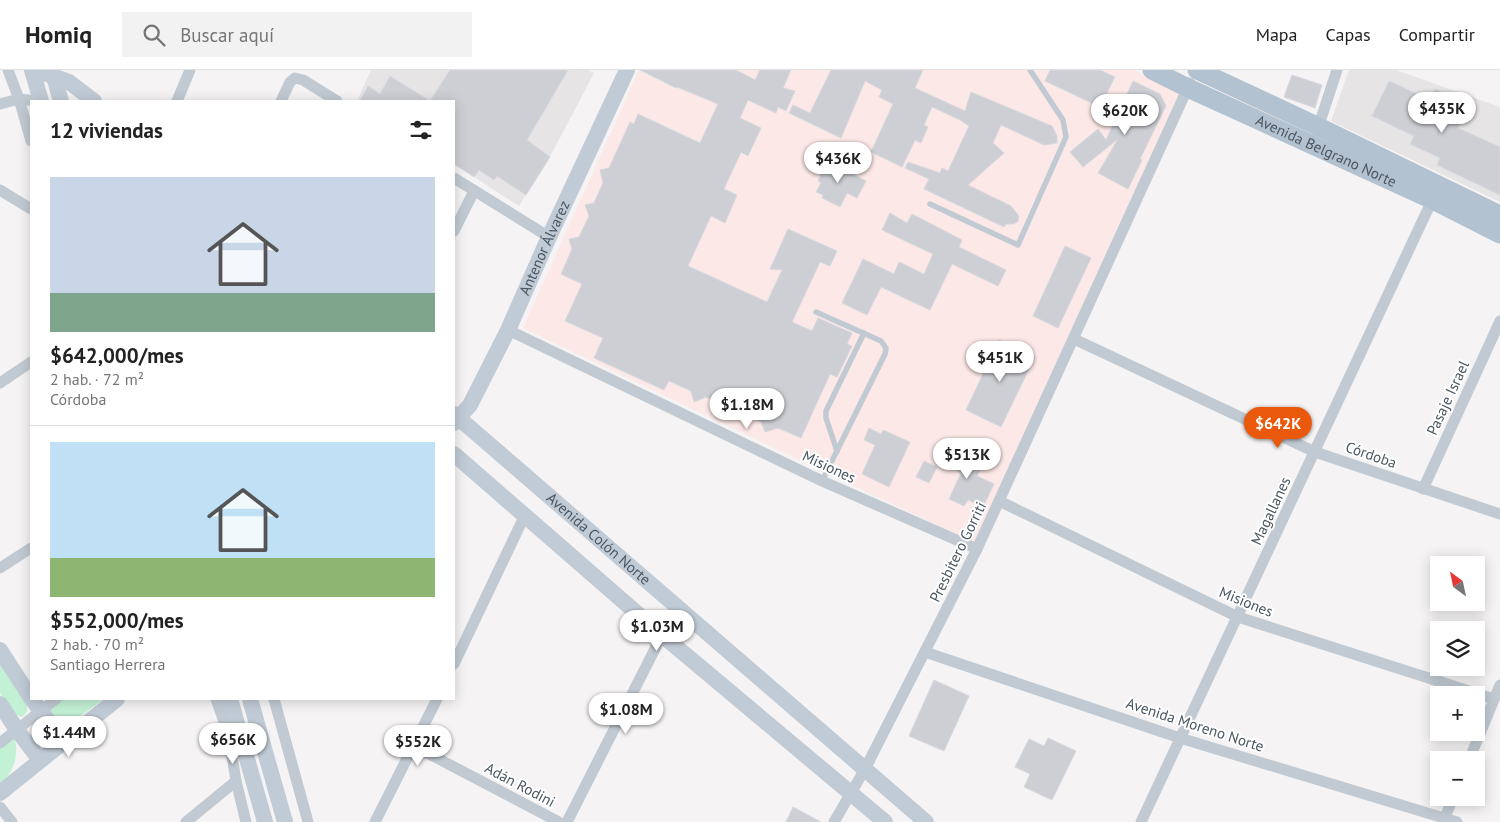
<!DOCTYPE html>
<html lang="es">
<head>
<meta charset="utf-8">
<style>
  :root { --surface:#fff; --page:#f2f2f2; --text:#222; --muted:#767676; --line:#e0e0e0; --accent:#ea580c }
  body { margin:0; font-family:"PT Sans",sans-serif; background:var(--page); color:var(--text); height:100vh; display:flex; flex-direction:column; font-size:19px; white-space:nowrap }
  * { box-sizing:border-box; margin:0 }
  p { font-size:16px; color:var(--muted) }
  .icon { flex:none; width:28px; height:28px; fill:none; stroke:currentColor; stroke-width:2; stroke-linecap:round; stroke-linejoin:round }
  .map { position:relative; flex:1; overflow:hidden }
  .panel { position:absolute; left:30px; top:30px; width:425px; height:600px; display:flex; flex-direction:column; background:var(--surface); border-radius:0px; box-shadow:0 2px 12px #0003 }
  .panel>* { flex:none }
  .needle { width:32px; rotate:327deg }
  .fabs { position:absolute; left:1430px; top:486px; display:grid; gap:10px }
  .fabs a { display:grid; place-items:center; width:55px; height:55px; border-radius:0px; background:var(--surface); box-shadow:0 2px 12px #0003; font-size:25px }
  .price { position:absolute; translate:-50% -42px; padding:0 11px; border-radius:18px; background:#fff; color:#222; font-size:16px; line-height:32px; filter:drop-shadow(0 1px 2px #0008) }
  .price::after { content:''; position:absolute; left:50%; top:30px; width:15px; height:11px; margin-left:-8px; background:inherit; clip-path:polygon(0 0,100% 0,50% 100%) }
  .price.selected { background:var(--accent); color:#fff }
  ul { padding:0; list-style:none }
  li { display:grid; align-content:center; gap:10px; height:265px; padding:0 20px }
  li+li { border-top:1px solid var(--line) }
  li span { display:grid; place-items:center; height:155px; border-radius:0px; color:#555 }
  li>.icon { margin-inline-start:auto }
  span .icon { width:90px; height:90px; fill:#fffc; stroke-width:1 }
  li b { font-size:21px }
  h2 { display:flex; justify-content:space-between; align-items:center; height:60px; padding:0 20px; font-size:21px }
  header { display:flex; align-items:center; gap:30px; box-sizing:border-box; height:70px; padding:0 25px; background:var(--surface); border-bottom:1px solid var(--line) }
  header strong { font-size:24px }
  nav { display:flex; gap:28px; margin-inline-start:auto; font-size:18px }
  .search { width:350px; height:45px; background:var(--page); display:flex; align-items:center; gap:12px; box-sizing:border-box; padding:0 18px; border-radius:0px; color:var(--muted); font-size:19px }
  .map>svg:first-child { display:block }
</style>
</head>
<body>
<header>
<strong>Homiq</strong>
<div class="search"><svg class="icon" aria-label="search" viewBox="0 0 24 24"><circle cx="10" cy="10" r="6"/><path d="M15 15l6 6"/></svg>Buscar aquí</div>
<nav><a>Mapa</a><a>Capas</a><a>Compartir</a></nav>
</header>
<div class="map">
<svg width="1500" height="752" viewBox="0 0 1500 752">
  <rect width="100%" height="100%" fill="#f5f3f3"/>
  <g fill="#e6e4e5">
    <polygon points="371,0 588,0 594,3 551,85 519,136 454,94 454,31 357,31"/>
    <polygon points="1349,0 1396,0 1500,37 1500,132 1331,51"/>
  </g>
  <polygon fill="#fce8e6" points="639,0 1135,0 1180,21 974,473 523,258"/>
  <g fill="#c3f1d5">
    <polygon points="0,594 27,636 27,642 22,647 13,643 0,623"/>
    <path d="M 62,629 L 103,629 C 85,643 70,660 47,640 Z"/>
    <path d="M 14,667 C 20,686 13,702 0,716 L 0,678 Z"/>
  </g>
  <g fill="#cdcfd5" stroke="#d7d9de">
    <polygon points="450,0 568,0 527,70 550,87 526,125 497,106 494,110 479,100 474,107 454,94 454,31 360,31 368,16 380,24 390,6 430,31"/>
    <polygon points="640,0 736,0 755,10 760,0 791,0 783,18 795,21 786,41 778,37 776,43 748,30 740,48 761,58 748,86 741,82 724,119 737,125 725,153 711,146 688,196 767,232 782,200 770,199 788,159 837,181 830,196 820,192 792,252 812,261 818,248 852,263 847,274 852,276 837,307 830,304 801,368 778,358 765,362 761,352 743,344 729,347 725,335 706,327 694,332 691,321 669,311 664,320 594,288 603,268 565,251 582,214 561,204 572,179 569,169 579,167 589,146 585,135 594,133 603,113 600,100 609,98 630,52 634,54 638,44 700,73 718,34 677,17 676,18"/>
    <polygon points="831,0 923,0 915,18 965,41 971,22 1052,56 1057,66 1057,73 1044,75 1001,55 993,73 1004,83 968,115 1011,136 1019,146 1018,151 1014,154 1006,154 1004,157 924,119 929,109 905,98 908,92 940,103 942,98 948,101 969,56 960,50 932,37 924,55 928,57 921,73 915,70 902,97 871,82 893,34 879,27 882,20 865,11 841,68 789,43 793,35 810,43"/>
    <polygon points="1050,0 1100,0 1115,7 1100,37 1045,11"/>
    <polygon points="1292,5 1322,15 1315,38 1284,27"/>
    <polygon points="1133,11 1160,24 1166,36 1140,89 1142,90 1128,119 1098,103 1118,69 1083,97 1070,82 1098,59 1106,70"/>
    <polygon points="1389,11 1430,30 1435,19 1469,35 1458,58 1500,77 1500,125 1437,95 1440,88 1410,74 1414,66 1372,46"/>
    <polygon points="826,90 866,111 857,128 847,123 840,137 822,128 823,125 816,122 821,113 818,111 821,105 819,104"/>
    <polygon points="890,143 907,153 912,144 962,170 959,177 1006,200 998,216 952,194 930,240 881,217 867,245 842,233 863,189 894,204 899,192 924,204 933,184 882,160"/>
    <polygon points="1065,176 1091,188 1058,258 1033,246"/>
    <polygon points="999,270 1035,287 1001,357 966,340"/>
    <polygon points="869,358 881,364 883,360 910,372 889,417 862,404 875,375 864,370"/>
    <polygon points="945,378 982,396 977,406 994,414 983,437 968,430 964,436 949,429 961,403 938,392"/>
    <polygon points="924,391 937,397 929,413 916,407"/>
    <polygon points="934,610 969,626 944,681 909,666"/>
    <polygon points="1048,668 1076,681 1052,730 1024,717 1030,704 1015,697 1029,669 1044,676"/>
    <polygon points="793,737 821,752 786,752"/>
  </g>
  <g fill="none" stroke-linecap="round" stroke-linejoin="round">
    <g stroke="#c1cad2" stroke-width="5.5">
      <polyline points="930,134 1018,175 1066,67 1063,50 1030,0"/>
      <polyline points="816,242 881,271 886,278 885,284 822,411"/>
      <polyline points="837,381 826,348 826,341 864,263"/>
    </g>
    <g stroke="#c1cad2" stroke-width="11">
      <polyline points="8,0 19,29 31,71"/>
      <polyline points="177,31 190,0"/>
      <polyline points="281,31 290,12 295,8 303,10 337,31"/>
      <polyline points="0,34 19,29 37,31"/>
      <polyline points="1317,61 1337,0"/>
      <polyline points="454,108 549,167"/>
      <polyline points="0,120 31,139"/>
      <polyline points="454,161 474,121"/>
      <polyline points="508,260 822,411 977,479"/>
      <polyline points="1074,269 1315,382 1500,444"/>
      <polyline points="0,313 31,292"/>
      <polyline points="1423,419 1500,251"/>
      <polyline points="999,431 1238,547 1494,629"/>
      <polyline points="0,498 31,478"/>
      <polyline points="925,582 1180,668 1457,752"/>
      <polyline points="454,594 524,447"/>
      <polyline points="216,629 229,666 236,711 246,752"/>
      <polyline points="274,629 308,752"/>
      <polyline points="0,673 56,629"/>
      <polyline points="414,676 559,752"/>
      <polyline points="1469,690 1500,615"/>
      <polyline points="0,737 12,752"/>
      <polyline points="186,752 236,711"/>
      <polyline points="375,752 437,629"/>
      <polyline points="567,752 662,565"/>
      <polyline points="834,752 865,699 977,479 1190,13"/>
      <polyline points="1141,752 1435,124"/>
      <polyline points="1443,752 1453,728"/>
    </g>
    <g stroke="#c1cbd6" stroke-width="16">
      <polyline points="32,0 41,31"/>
      <polyline points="36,0 69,12 94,31"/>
      <polyline points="52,0 61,31"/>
      <path id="s1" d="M 454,344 L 926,752"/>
      <path id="s2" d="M 454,353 L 470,335 L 508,260 L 549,167 L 627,0"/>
      <polyline points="454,384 662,565 885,752"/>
      <polyline points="0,580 31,628"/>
      <polyline points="32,629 64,672"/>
      <polyline points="230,629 265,752"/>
      <polyline points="250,629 285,752"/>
      <polyline points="0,634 17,660 40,690"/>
      <polyline points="0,723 117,629"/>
    </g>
    <g stroke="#b3c2d1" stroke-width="19">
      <path id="s3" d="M 1152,0 L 1188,18 L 1433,130 L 1500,164"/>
      <polyline points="1197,0 1319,57 1500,145"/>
    </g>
  </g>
  <g text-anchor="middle" stroke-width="4" stroke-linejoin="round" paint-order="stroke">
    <g font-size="15" fill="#4a5661" stroke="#fff">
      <text dy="5" stroke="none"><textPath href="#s3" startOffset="192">Avenida Belgrano Norte</textPath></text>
      <text dy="5" stroke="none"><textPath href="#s2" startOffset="198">Antenor Álvarez</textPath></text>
      <text transform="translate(1448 328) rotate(-65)" y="5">Pasaje Israel</text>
      <text transform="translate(1371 385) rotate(19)" y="5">Córdoba</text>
      <text transform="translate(829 397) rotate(25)" y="5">Misiones</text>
      <text transform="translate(1271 441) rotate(-65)" y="5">Magallanes</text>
      <text dy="5" stroke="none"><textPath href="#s1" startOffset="191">Avenida Colón Norte</textPath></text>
      <text transform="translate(958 482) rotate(-64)" y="5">Presbítero Gorriti</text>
      <text transform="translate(1246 532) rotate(22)" y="5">Misiones</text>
      <text transform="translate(1195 655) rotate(18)" y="5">Avenida Moreno Norte</text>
      <text transform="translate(520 715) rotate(28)" y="5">Adán Rodini</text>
    </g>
  </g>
</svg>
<div class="fabs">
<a><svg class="needle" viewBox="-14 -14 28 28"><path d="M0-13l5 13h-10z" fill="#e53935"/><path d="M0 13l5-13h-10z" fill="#767676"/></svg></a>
<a><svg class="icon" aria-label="layers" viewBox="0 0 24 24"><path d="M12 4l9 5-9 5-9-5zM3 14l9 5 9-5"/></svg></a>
<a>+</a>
<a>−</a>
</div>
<b class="price" style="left:1442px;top:64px">$435K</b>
<b class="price" style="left:1125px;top:66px">$620K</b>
<b class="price" style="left:838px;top:114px">$436K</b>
<b class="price" style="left:1000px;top:313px">$451K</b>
<b class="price" style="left:747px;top:360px">$1.18M</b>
<b class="price selected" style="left:1278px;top:379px">$642K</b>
<b class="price" style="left:967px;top:410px">$513K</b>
<b class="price" style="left:657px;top:582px">$1.03M</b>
<b class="price" style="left:626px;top:665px">$1.08M</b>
<b class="price" style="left:69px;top:688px">$1.44M</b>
<b class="price" style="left:233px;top:695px">$656K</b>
<b class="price" style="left:418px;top:697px">$552K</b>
<section class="panel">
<h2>12 viviendas<svg class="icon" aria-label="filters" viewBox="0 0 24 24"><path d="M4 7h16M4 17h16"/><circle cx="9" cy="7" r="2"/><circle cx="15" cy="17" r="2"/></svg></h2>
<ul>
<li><span style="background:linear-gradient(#c9d6e8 75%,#7fa58c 0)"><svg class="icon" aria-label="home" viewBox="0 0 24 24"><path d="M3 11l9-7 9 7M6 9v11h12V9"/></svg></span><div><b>$642,000/mes</b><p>2 hab. · 72 m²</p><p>Córdoba</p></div></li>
<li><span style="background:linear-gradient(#bfe0f5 75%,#8fb573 0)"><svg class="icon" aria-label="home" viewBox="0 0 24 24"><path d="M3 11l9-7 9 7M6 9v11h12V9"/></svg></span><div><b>$552,000/mes</b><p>2 hab. · 70 m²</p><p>Santiago Herrera</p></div></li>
</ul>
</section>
</div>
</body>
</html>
